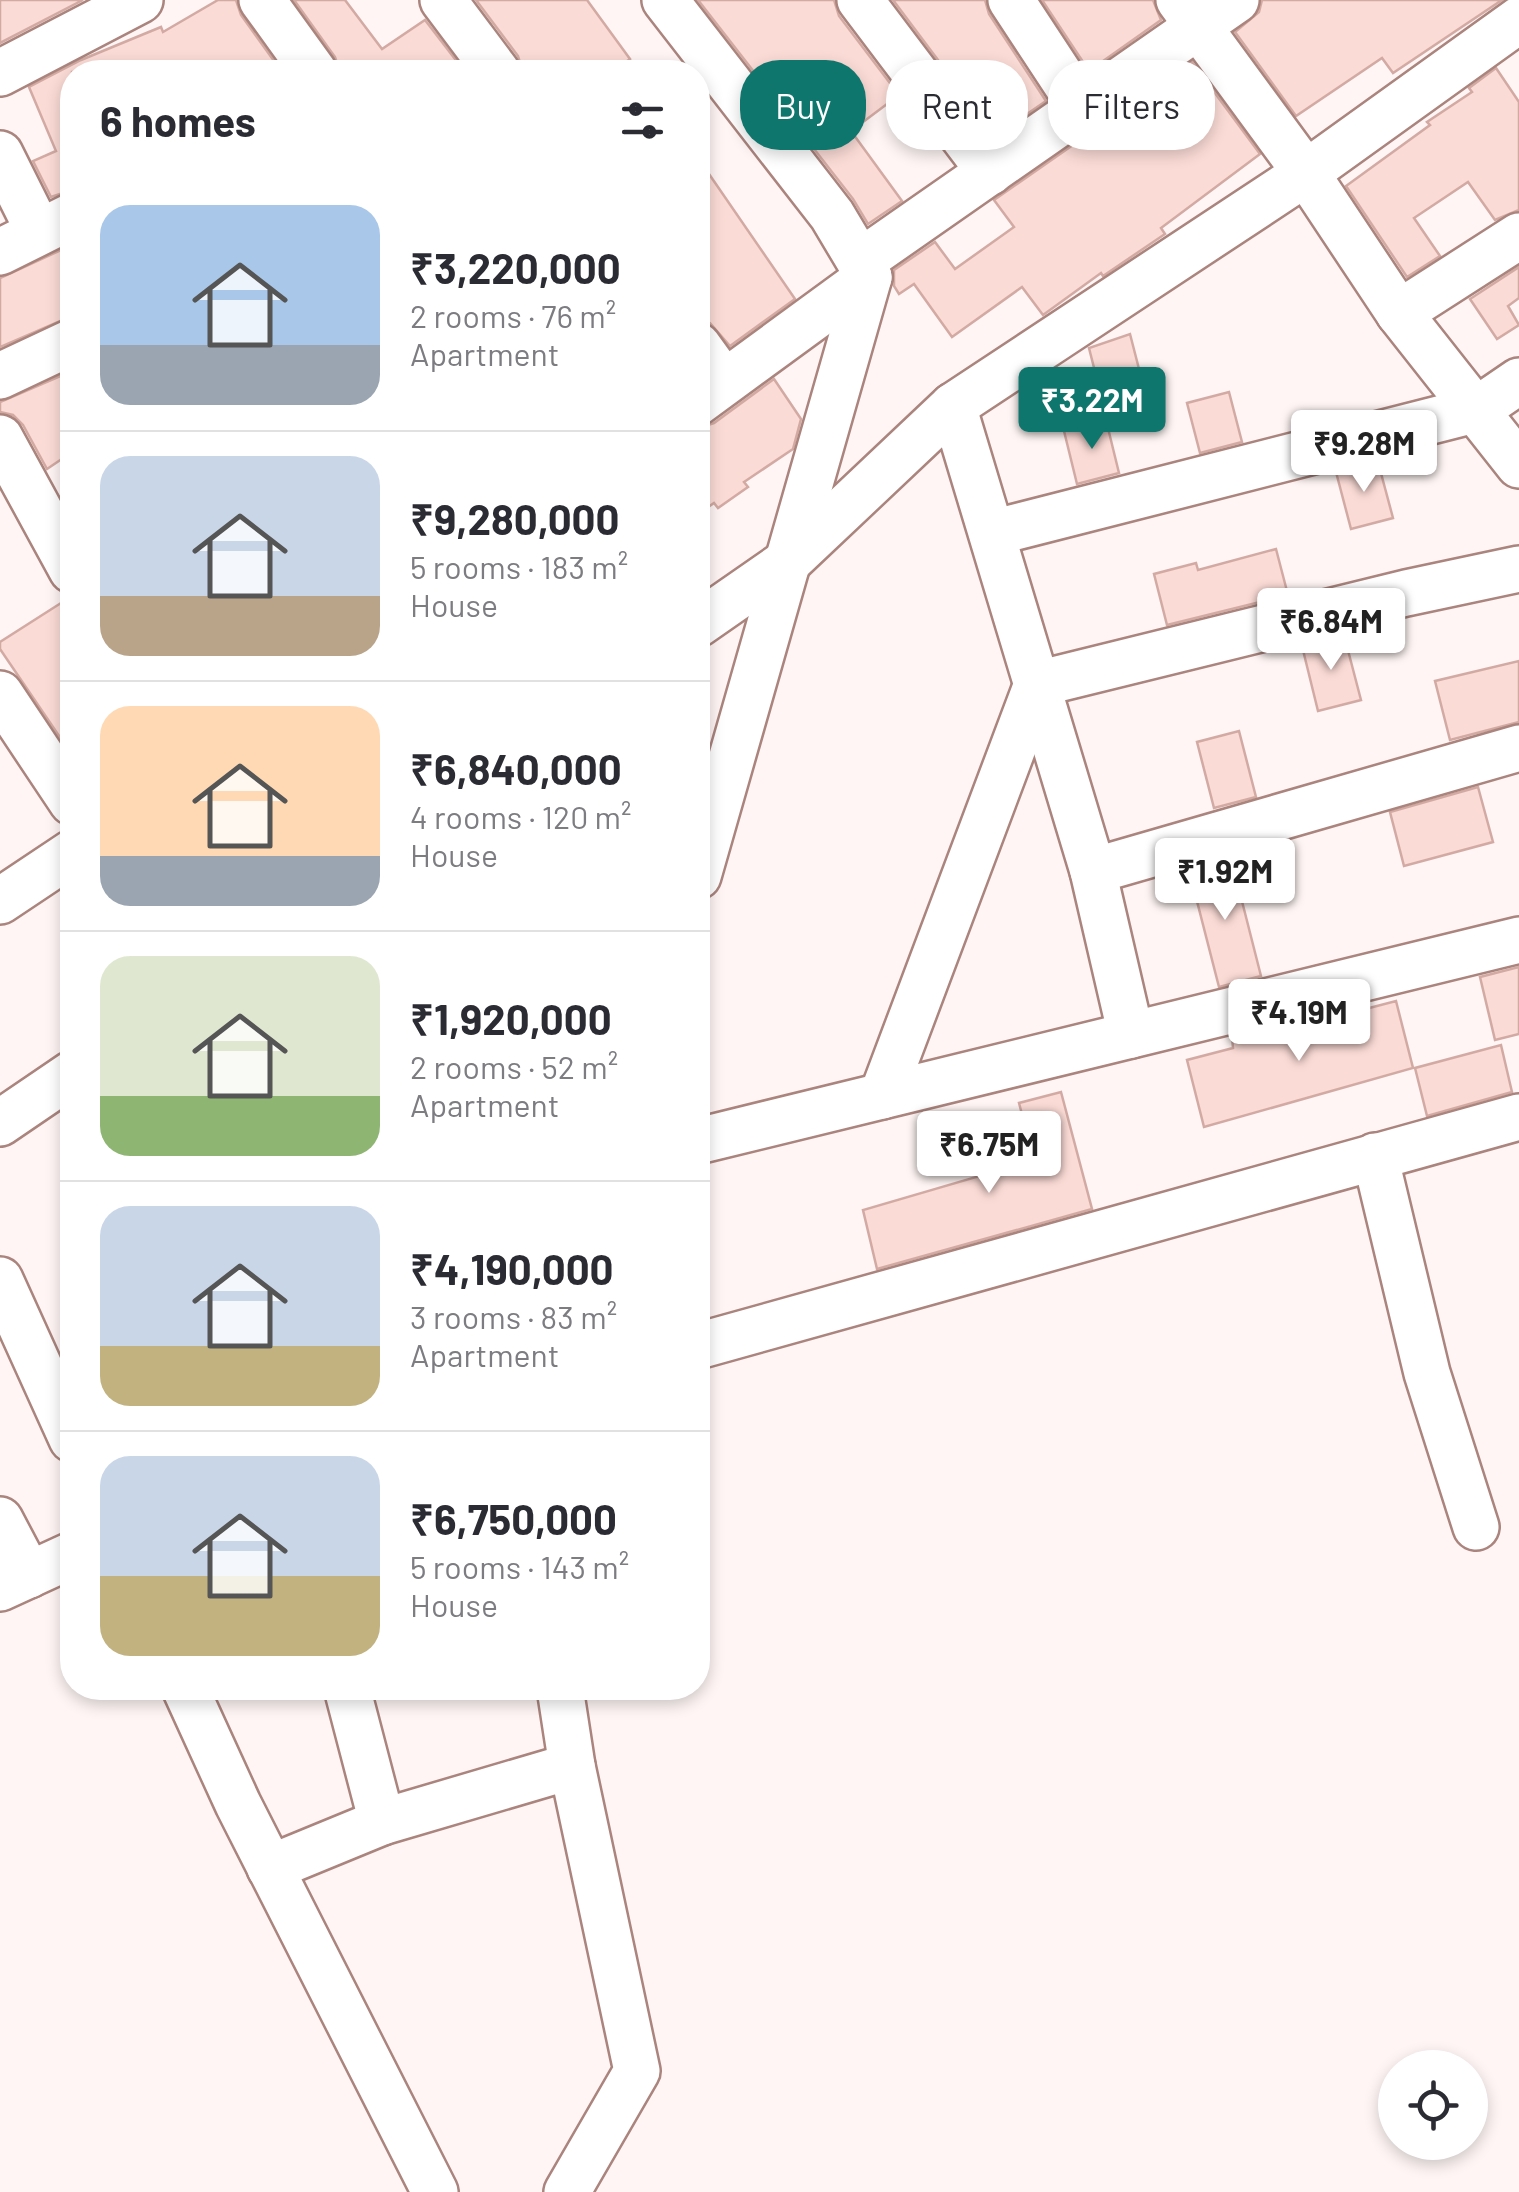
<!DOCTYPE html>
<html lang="en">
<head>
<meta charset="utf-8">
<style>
  :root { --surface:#fff; --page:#f7f7f7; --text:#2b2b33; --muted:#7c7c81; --line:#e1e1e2; --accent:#0f766e }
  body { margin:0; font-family:Barlow,sans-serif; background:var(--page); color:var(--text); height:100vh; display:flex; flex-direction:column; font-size:38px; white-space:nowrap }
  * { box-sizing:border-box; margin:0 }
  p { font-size:32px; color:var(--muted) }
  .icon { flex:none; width:55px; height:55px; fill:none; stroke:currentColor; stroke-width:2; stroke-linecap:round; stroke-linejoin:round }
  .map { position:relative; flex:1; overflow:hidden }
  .details { position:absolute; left:60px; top:60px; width:650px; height:1640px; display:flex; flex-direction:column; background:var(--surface); border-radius:40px; box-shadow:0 5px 15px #0003 }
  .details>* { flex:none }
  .top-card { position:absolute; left:740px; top:60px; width:628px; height:90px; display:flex; gap:20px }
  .controls { position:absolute; left:1378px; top:2050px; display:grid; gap:20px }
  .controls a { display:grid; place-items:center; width:110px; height:110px; border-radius:50%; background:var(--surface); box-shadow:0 5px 15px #0003; font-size:50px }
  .price { position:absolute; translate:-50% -85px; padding:0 22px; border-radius:10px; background:#fff; color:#222; font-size:32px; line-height:65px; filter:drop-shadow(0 2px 5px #0008) }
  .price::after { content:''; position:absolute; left:50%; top:60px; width:30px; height:22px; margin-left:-15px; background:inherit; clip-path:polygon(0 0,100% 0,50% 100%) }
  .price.active { background:var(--accent); color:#fff }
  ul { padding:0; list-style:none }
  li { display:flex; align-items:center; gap:30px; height:250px; padding:0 40px }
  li+li { border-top:2px solid var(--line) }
  li span { display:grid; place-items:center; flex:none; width:280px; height:200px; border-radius:30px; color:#555 }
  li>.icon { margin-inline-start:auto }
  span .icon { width:120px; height:120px; fill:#fffc; stroke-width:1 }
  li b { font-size:42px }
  h2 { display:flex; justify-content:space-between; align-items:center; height:120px; padding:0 40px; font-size:42px }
  .tag { padding:0 35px; border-radius:40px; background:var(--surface); box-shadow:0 5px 15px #0003; font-size:35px; line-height:90px }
  .tag.active { background:var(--accent); color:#fff }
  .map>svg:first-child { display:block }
</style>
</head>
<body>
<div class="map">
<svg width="1519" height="2192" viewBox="0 0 1519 2192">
  <rect width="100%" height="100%" fill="#fef5f4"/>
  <g fill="#fbdbd6" stroke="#d2aaa3" stroke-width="2.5">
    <polygon points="0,0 83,0 0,43"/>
    <polygon points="218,0 236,0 241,15 282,72 239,72 235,65 215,72 72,72 72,190 51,197 33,161 56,151 29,87 81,60 161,27 163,32"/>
    <polygon points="294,0 345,0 382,49 425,20 465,72 340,72 335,57"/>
    <polygon points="476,0 587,0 630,59 612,72 523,72 518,56"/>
    <polygon points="698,0 834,0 839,16 899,95 851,131 902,201 868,224 853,199"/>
    <polygon points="893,0 985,0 989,14 1046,101 995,136"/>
    <polygon points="1042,0 1153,0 1161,20 1089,71"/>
    <polygon points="1262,0 1502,0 1393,73 1382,58 1296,116 1235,32 1259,12"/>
    <polygon points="1192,62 1260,154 1161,228 1165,234 1103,276 1101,273 1043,315 1022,287 952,337 914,284 899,294 894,286 894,270 935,242 955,269 1014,227 994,200"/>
    <polygon points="1496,68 1519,102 1519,210 1495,220 1468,182 1414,218 1440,256 1407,277 1346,186 1430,125 1427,122 1472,92 1469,88"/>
    <polygon points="698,158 795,299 730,346 710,323 698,320"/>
    <polygon points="72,245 72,316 0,347 0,278"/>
    <polygon points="1519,267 1519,298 1508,306 1519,325 1497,339 1470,299"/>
    <polygon points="1130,334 1147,400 1105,411 1089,348"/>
    <polygon points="72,371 72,452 47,469 23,425 13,415 0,412 0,402"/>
    <polygon points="774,379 801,419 793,449 744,482 748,487 718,508 714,503 698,514 698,428 714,423"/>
    <polygon points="1229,392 1242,442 1200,453 1187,403"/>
    <polygon points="1106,420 1119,473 1077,484 1064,431"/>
    <polygon points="1378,462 1393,518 1351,529 1336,472"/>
    <polygon points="1276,549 1288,595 1167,625 1154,574 1196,563 1198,570"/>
    <polygon points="72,596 72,755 0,649 0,642"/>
    <polygon points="1344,635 1361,700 1318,711 1302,646"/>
    <polygon points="1519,661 1519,722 1450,740 1435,681"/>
    <polygon points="1239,731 1256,797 1214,808 1197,742"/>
    <polygon points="1478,787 1493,842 1404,866 1390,812"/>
    <polygon points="1231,858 1261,976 1219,987 1189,870"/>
    <polygon points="1519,967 1519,1034 1495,1040 1480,977"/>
    <polygon points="1396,1001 1413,1068 1204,1127 1187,1060 1233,1048 1232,1037 1274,1027 1276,1036 1355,1017 1354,1012"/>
    <polygon points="1501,1045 1512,1092 1427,1116 1415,1068"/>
    <polygon points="1061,1092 1092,1209 877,1269 863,1210 1034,1160 1019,1103"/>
  </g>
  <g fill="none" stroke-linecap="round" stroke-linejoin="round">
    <defs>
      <g id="minor">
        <polyline points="262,0 314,72"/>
        <polyline points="443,0 497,72"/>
        <polyline points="665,0 832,215 869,277 698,876"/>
        <polyline points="860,0 990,172"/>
        <polyline points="1011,0 1082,108"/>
        <polyline points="1179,0 1306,173 1399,313 1519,465"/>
        <polyline points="0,73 140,0"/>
        <polyline points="0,154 39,232"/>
        <polyline points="0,252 72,216"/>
        <polyline points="860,262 1236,0"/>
        <polyline points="1399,313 1519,236"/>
        <polyline points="698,346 724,382"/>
        <polyline points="0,376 72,342"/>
        <polyline points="698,402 869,277"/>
        <polyline points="953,406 1093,871 1131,1035"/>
        <polyline points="0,438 72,570"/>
        <polyline points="992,533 1478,409 1519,381"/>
        <polyline points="698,624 790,560 953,406 1306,173 1519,20"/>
        <polyline points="0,694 72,802"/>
        <polyline points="1093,871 1519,748"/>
        <polyline points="0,901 72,853"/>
        <polyline points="882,1096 1037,684 1406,593 1519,569"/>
        <polyline points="0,1123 72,1074"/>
        <polyline points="698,1141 1519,940"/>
        <polyline points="1375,1156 1427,1373 1476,1527"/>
        <polyline points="0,1280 72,1439"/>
        <polyline points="698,1346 1519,1117"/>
        <polyline points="0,1520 29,1575"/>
        <polyline points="0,1588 72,1555"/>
        <polyline points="185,1688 238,1804 435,2192"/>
        <polyline points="347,1688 382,1822 572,1766"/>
        <polyline points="560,1688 572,1766 637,2071 567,2192"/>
        <polyline points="270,1868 382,1822"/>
      </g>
    </defs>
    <use href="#minor" stroke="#aa847d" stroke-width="50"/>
    <use href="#minor" stroke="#fff" stroke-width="45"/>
  </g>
</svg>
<div class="controls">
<a><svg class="icon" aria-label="locate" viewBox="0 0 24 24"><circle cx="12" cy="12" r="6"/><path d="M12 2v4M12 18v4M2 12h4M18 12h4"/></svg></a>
</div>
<b class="price active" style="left:1092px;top:452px">₹3.22M</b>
<b class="price" style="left:1364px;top:495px">₹9.28M</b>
<b class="price" style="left:1331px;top:673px">₹6.84M</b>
<b class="price" style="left:1225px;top:923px">₹1.92M</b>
<b class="price" style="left:1299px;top:1064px">₹4.19M</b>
<b class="price" style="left:989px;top:1196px">₹6.75M</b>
<div class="top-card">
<a class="tag active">Buy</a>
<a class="tag">Rent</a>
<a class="tag">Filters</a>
</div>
<section class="details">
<h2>6 homes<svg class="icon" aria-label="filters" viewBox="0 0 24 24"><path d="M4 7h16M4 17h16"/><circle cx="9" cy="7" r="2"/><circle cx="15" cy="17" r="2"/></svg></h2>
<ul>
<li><span style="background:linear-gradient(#a9c7e8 70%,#9aa5b1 0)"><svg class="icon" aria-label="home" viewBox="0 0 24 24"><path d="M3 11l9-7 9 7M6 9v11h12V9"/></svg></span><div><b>₹3,220,000</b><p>2 rooms · 76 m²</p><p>Apartment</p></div></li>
<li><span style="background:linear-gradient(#c9d6e8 70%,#b9a48a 0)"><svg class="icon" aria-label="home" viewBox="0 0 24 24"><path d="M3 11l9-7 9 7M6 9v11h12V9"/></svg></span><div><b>₹9,280,000</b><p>5 rooms · 183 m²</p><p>House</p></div></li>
<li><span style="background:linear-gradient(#ffd9b3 75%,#9aa5b1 0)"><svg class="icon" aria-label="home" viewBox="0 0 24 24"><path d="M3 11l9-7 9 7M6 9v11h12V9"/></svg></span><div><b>₹6,840,000</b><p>4 rooms · 120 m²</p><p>House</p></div></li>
<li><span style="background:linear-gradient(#dfe7d0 70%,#8fb573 0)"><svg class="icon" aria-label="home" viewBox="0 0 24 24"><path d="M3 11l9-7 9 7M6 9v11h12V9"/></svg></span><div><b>₹1,920,000</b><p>2 rooms · 52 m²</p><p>Apartment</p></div></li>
<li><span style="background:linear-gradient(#c9d6e8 70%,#c2b280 0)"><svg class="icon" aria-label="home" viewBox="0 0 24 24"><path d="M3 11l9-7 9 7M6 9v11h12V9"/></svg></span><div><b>₹4,190,000</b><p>3 rooms · 83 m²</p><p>Apartment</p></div></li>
<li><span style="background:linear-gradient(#c9d6e8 60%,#c2b280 0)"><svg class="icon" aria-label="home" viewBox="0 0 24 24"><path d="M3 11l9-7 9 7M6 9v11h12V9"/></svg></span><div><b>₹6,750,000</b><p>5 rooms · 143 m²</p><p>House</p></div></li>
</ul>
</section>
</div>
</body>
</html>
